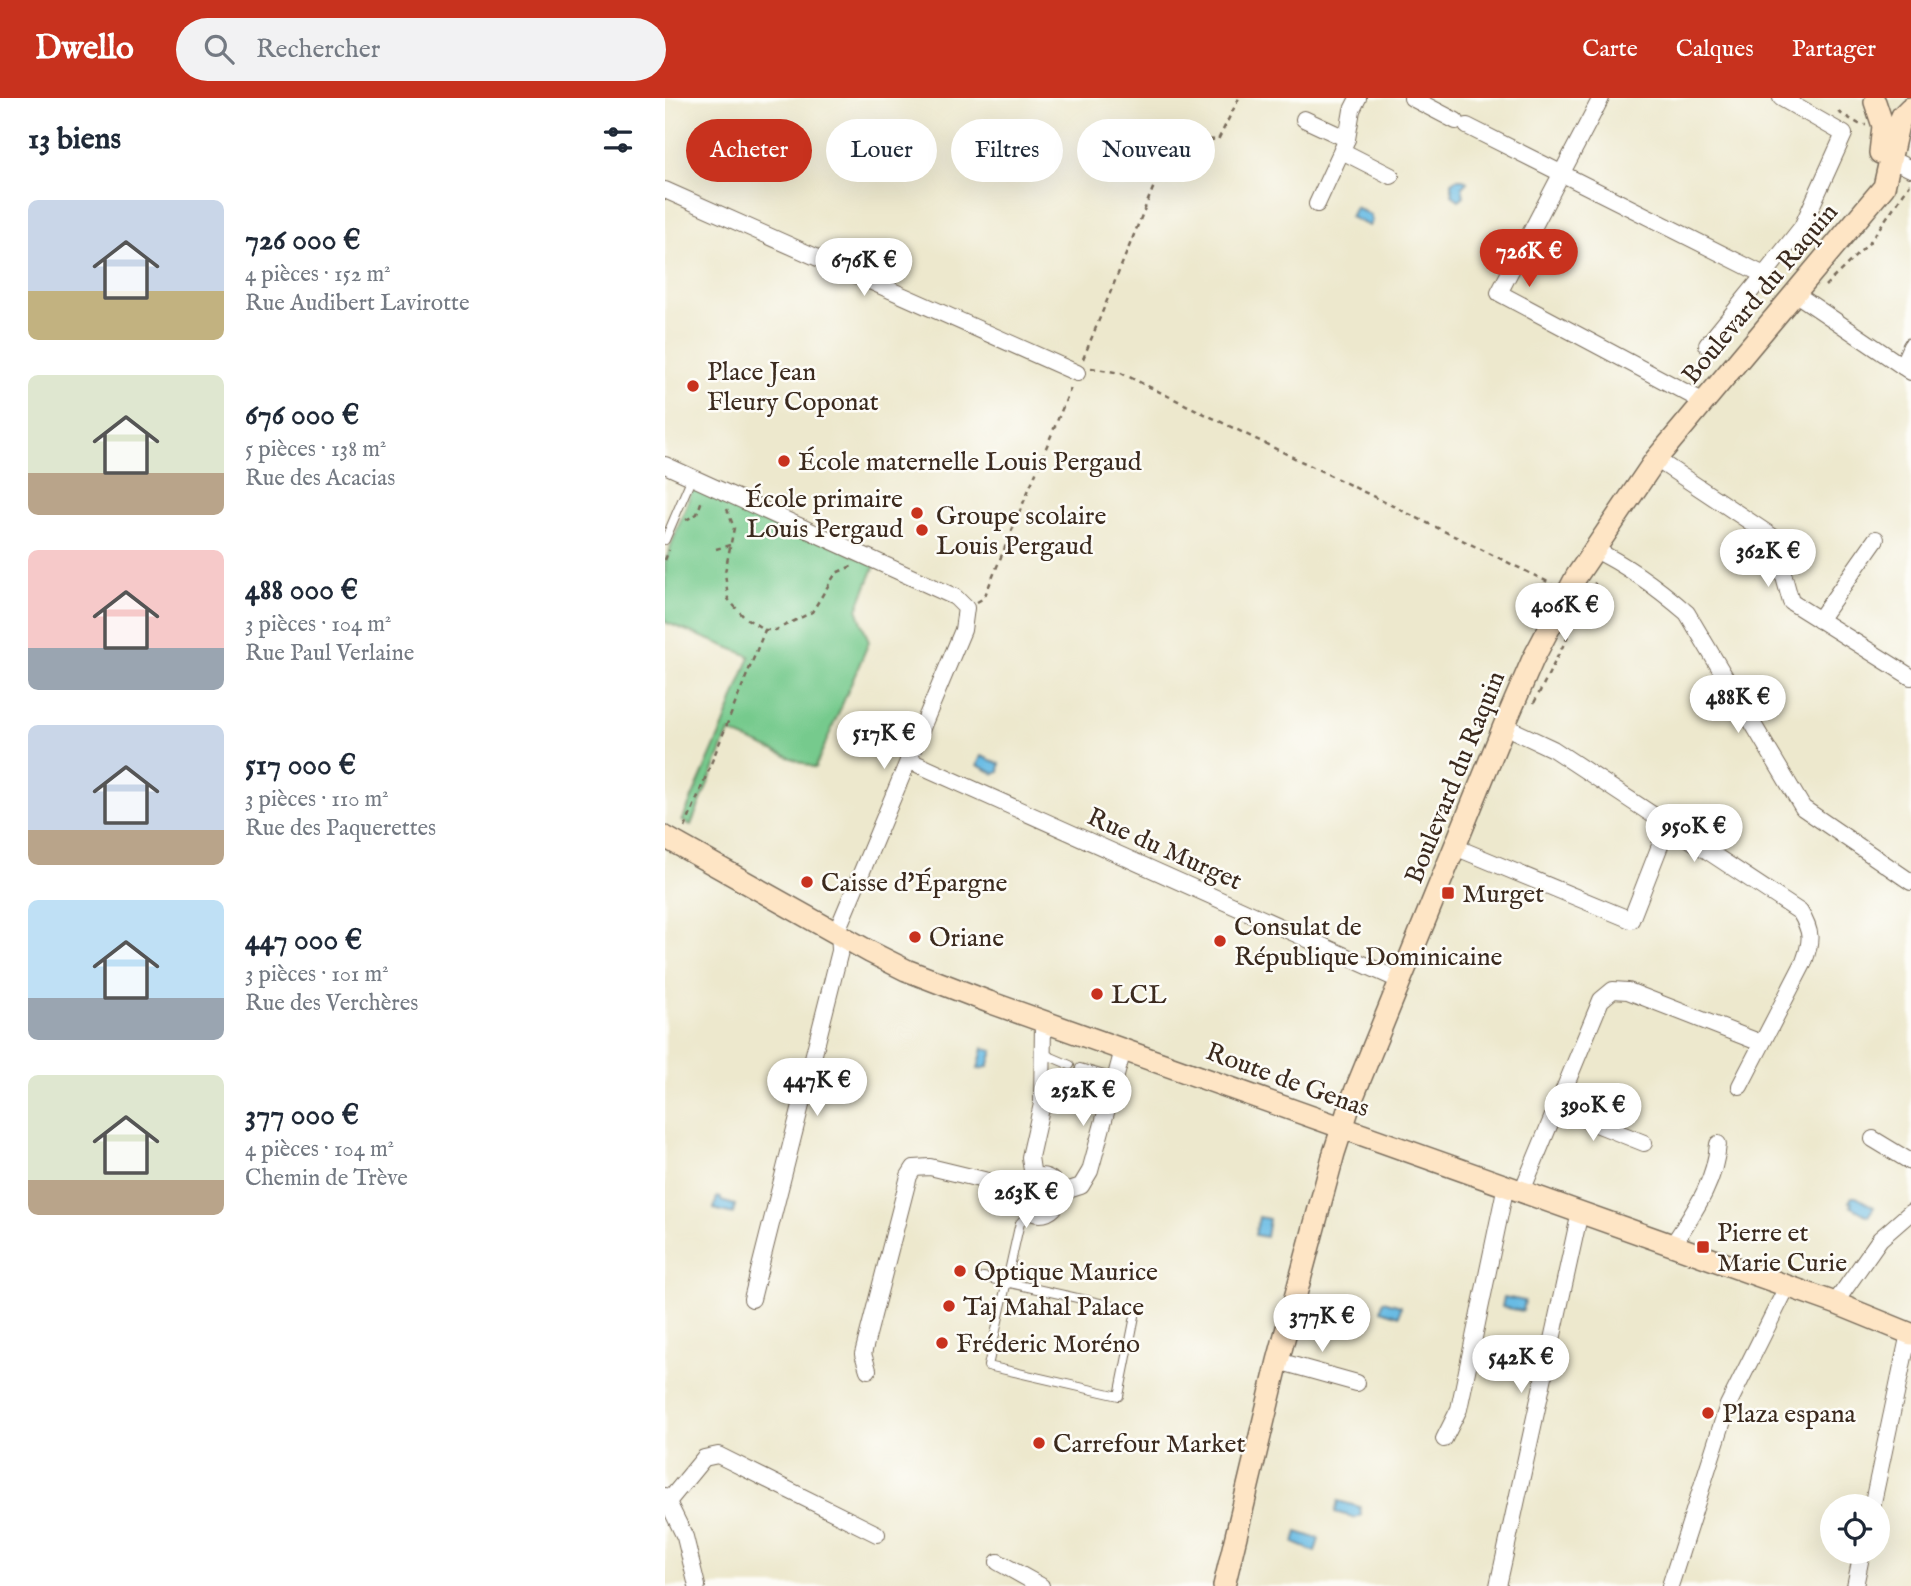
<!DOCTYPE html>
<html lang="fr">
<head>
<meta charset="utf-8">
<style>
  :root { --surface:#fff; --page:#f2f2f3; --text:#1f2937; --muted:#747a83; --accent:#c8321e }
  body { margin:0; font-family:"IM FELL English",serif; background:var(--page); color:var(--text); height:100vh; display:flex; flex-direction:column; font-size:26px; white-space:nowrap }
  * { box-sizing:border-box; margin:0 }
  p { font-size:23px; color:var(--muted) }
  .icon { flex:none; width:38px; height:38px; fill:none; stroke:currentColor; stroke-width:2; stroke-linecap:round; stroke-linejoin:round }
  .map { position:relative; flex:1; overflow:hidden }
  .drawer { display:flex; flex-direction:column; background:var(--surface); width:665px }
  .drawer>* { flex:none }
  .guide { position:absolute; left:21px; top:21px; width:665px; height:63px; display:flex; gap:14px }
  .fabs { position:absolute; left:1155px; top:1396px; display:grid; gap:14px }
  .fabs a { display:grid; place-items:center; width:70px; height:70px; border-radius:50%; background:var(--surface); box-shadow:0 7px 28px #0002; font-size:35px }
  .price { position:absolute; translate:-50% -60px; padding:0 16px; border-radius:24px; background:#fff; color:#222; font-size:23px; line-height:46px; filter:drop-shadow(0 2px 4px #0008) }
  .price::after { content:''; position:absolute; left:50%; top:42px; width:21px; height:16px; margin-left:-10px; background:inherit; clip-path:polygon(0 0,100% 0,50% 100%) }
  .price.active { background:var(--accent); color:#fff }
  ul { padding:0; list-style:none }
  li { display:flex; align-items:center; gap:21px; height:175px; padding:0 28px }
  li span { display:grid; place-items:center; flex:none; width:196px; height:140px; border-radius:10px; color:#555 }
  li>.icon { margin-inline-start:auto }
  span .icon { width:84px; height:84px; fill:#fffc; stroke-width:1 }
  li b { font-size:30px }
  h2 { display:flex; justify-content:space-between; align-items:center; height:84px; padding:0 28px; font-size:30px }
  .tag { padding:0 24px; border-radius:32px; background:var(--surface); box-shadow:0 7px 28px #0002; font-size:24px; line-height:63px }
  .tag.active { background:var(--accent); color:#fff }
  header { display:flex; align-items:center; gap:42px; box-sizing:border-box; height:98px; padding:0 35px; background:var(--accent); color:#fff }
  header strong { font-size:33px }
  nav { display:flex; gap:38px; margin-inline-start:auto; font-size:24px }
  .search { width:490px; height:63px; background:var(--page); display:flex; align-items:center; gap:18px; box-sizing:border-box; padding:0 24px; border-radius:38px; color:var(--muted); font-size:26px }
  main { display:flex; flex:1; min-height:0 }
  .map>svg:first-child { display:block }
</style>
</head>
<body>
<header>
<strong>Dwello</strong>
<div class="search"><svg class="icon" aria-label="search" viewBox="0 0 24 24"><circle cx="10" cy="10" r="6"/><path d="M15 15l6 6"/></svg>Rechercher</div>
<nav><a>Carte</a><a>Calques</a><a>Partager</a></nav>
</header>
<main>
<section class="drawer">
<h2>13 biens<svg class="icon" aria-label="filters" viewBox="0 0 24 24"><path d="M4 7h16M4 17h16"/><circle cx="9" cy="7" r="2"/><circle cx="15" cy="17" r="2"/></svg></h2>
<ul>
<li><span style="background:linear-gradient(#c9d6e8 65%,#c2b280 0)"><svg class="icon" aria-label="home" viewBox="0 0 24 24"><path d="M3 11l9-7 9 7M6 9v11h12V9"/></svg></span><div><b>726 000 €</b><p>4 pièces · 152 m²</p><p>Rue Audibert Lavirotte</p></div></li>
<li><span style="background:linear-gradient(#dfe7d0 70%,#b9a48a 0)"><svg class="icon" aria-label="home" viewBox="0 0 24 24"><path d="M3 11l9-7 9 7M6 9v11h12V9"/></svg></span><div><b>676 000 €</b><p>5 pièces · 138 m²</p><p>Rue des Acacias</p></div></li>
<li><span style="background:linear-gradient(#f6c9c9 70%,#9aa5b1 0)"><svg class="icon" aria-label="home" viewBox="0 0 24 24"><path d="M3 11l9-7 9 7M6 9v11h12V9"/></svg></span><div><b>488 000 €</b><p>3 pièces · 104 m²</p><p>Rue Paul Verlaine</p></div></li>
<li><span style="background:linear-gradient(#c9d6e8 75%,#b9a48a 0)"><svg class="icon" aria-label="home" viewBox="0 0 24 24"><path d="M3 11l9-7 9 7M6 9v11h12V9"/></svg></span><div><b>517 000 €</b><p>3 pièces · 110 m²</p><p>Rue des Paquerettes</p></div></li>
<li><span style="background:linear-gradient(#bfe0f5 70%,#9aa5b1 0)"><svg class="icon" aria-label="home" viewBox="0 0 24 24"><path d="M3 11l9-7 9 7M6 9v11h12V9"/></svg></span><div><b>447 000 €</b><p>3 pièces · 101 m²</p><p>Rue des Verchères</p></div></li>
<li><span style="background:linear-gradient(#dfe7d0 75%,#b9a48a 0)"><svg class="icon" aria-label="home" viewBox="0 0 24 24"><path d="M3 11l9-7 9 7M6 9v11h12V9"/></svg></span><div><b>377 000 €</b><p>4 pièces · 104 m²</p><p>Chemin de Trève</p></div></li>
</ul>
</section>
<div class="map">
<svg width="1246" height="1488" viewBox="0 0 1246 1488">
  <rect width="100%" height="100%" fill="#fdfcf7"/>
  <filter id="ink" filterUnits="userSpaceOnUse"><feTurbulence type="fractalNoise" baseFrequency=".0143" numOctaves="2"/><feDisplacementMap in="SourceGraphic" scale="14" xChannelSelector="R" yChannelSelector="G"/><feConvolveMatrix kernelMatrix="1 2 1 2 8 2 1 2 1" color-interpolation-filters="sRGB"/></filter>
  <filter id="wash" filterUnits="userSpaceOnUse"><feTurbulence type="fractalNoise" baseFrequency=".00686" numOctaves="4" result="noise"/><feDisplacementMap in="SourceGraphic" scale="28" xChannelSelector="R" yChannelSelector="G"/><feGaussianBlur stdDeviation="1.57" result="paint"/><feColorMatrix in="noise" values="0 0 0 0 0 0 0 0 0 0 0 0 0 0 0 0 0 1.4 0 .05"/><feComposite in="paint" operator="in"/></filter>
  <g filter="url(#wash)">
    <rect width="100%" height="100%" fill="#ede8cd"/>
    <polygon fill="#76ca8d" stroke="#587a56" stroke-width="2" points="30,384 210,467 192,511 204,544 150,670 64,634 26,727 17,723 58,629 85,558 0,524 0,464"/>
    <g fill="#68bbe4" stroke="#527281" stroke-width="2">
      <polygon points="791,81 798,81 802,84 797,89 799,98 794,102 787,97 787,84"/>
      <polygon points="690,109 705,117 707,123 704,128 685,119"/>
      <polygon points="316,658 335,666 334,674 330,676 312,667"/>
      <polygon points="318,950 328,953 323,969 313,971"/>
      <polygon points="52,1099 56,1100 56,1103 70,1107 68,1116 49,1111"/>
      <polygon points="1187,1099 1191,1099 1209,1109 1203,1118 1185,1108 1187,1105 1184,1104"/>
      <polygon points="594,1119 604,1121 601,1139 590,1137"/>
      <polygon points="839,1199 860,1203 858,1213 837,1209"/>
      <polygon points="718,1203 736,1208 734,1218 716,1212"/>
      <polygon points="673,1403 695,1409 696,1417 691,1420 670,1414"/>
      <polygon points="632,1434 654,1441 650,1454 629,1445"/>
    </g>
  </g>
  <g filter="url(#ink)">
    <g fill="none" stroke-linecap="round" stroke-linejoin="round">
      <defs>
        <g id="lane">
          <polyline points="0,442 27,379"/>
          <polyline points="377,955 405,967"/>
          <polyline points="415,970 450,980"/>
          <polyline points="318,1179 471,1213 454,1298 323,1268 353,1133 355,1125 365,1114"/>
        </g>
        <g id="street">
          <polyline points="747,0 791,23"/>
          <polyline points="936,0 834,195 1039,304"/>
          <polyline points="639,21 682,41"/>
          <polyline points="802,28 1099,177 1137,129 1179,36 1116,0"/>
          <polyline points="677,53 726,78"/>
          <polyline points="1225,61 1246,71"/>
          <polyline points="0,92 412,275"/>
          <polyline points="652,106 682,41 687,12 693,0"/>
          <polyline points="1131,196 1246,274"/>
          <polyline points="1042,247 1099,177"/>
          <polyline points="1237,268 1246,248"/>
          <polyline points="991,361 1108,439 1126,504 1246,579"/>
          <polyline points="0,367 290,499 301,510 298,532 174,828 175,853 87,1201"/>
          <path d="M 928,451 C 962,467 993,490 1022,515 L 1138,710 L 1246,784"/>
          <polyline points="1154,522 1211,441"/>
          <path d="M 839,628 L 888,651 L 1135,814 C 1147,834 1147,842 1139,864 L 1075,988"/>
          <polyline points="243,662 736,883"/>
          <polyline points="790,749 966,822 1003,727"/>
          <polyline points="891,1010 979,1045"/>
          <polyline points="1208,1041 1246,1064"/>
          <circle cx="375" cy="1097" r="19"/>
          <polyline points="368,1079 365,1059 377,1006 378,923"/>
          <polyline points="857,1093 936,902 948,892 963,893 1096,945"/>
          <polyline points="394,1095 416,1088 425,1073 458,952"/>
          <path d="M 1007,1148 C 1028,1115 1050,1086 1053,1046"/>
          <polyline points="1170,1205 1215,1141 1246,1114"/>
          <polyline points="613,1263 692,1285"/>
          <polyline points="203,1272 198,1256 244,1078 249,1070 265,1069 356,1091"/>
          <polyline points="779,1341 794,1311 841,1087"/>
          <polyline points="0,1398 20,1439 32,1488"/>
          <polyline points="2,1405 39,1360 53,1357 212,1436"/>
          <polyline points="1207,1409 1244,1235"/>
          <polyline points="333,1464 376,1488"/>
          <polyline points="833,1488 915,1114"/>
          <polyline points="1005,1488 1063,1307 1122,1189"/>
          <polyline points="1190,1488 1197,1454"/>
        </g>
        <g id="secondary">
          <polyline points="1210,4 1218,28 1215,55"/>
          <polyline points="0,739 205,854 241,872 324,904 1170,1205 1246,1236"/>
          <polyline points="559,1488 613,1263 669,1055 685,1006 839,628 868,561 911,479 991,361 1219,89 1233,27 1237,18 1245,10"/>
        </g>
      </defs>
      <use href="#lane" stroke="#796c5b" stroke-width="10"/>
      <use href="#street" stroke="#796c5b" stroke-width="18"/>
      <use href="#secondary" stroke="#796c5b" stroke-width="24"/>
      <g stroke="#796c5b" stroke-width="2.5" stroke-dasharray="5 5" stroke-linecap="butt">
        <polyline points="1173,14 1196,27 1201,27"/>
        <polyline points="1160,188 1204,145 1245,86"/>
        <polyline points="418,261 491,83 508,49 514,42 523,40 553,42 574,0"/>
        <polyline points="426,270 456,275 887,486"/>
        <polyline points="62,411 69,430 60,474 63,501 79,519 100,532 111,532 147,514 171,475 187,468"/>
        <polyline points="21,422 32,416 37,402"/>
        <polyline points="51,451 65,447"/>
        <polyline points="0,462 4,452"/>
        <polyline points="312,504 319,500 407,287"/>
        <polyline points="869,605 931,483"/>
        <polyline points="20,730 100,532"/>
      </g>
      <use href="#lane" stroke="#fff" stroke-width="8"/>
      <use href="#street" stroke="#fff" stroke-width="16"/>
      <use href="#secondary" stroke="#fee5c5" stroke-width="21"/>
    </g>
  </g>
  <g fill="#c8321e" stroke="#fdfcf7" stroke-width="2.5">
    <circle cx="28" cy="288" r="7"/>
    <circle cx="119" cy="363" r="7"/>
    <circle cx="252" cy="415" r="7"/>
    <circle cx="257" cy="432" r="7"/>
    <circle cx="142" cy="784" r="7"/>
    <rect x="776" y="788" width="14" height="14" rx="3.5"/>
    <circle cx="250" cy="839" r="7"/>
    <circle cx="555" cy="843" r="7"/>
    <circle cx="432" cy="896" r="7"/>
    <rect x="1031" y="1142" width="14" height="14" rx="3.5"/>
    <circle cx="295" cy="1173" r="7"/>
    <circle cx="284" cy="1208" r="7"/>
    <circle cx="277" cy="1245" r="7"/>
    <circle cx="1043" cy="1315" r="7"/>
    <circle cx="374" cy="1345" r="7"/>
  </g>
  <g text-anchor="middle" stroke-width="5" stroke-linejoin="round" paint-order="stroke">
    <g font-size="26" fill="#3b2a1e" stroke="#fdfcf7">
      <text transform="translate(1094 195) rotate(-50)" y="9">Boulevard du Raquin</text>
      <text transform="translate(789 679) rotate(-68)" y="9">Boulevard du Raquin</text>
      <text transform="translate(500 750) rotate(24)" y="9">Rue du Murget</text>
      <text transform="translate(623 981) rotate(20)" y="9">Route de Genas</text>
    </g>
    <g font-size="26" fill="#3b2a1e" stroke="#fdfcf7" text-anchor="start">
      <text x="42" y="282">Place Jean<tspan x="42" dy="30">Fleury Coponat</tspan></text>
      <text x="133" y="372">École maternelle Louis Pergaud</text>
      <text x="238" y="409" text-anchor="end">École primaire<tspan x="238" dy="30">Louis Pergaud</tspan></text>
      <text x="271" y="426">Groupe scolaire<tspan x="271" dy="30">Louis Pergaud</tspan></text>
      <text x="156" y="793">Caisse d'Épargne</text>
      <text x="797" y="804">Murget</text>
      <text x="569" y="837">Consulat de<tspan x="569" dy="30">République Dominicaine</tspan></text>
      <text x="264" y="848">Oriane</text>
      <text x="446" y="905">LCL</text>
      <text x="1052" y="1143">Pierre et<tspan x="1052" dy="30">Marie Curie</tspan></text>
      <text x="309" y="1182">Optique Maurice</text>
      <text x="298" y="1217">Taj Mahal Palace</text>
      <text x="291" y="1254">Fréderic Moréno</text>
      <text x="1057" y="1324">Plaza espana</text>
      <text x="388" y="1354">Carrefour Market</text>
    </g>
  </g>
</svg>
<div class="fabs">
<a><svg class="icon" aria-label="locate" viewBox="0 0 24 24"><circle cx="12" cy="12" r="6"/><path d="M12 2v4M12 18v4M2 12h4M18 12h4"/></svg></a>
</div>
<b class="price active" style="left:864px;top:191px">726K €</b>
<b class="price" style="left:199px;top:200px">676K €</b>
<b class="price" style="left:1103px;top:491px">362K €</b>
<b class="price" style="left:900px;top:545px">406K €</b>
<b class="price" style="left:1073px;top:637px">488K €</b>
<b class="price" style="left:219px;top:673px">517K €</b>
<b class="price" style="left:1029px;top:766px">950K €</b>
<b class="price" style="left:152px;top:1020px">447K €</b>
<b class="price" style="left:418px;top:1030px">252K €</b>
<b class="price" style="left:928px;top:1045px">390K €</b>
<b class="price" style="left:361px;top:1132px">263K €</b>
<b class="price" style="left:657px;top:1256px">377K €</b>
<b class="price" style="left:856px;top:1297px">542K €</b>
<div class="guide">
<a class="tag active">Acheter</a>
<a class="tag">Louer</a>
<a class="tag">Filtres</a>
<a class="tag">Nouveau</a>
</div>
</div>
</main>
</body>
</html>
